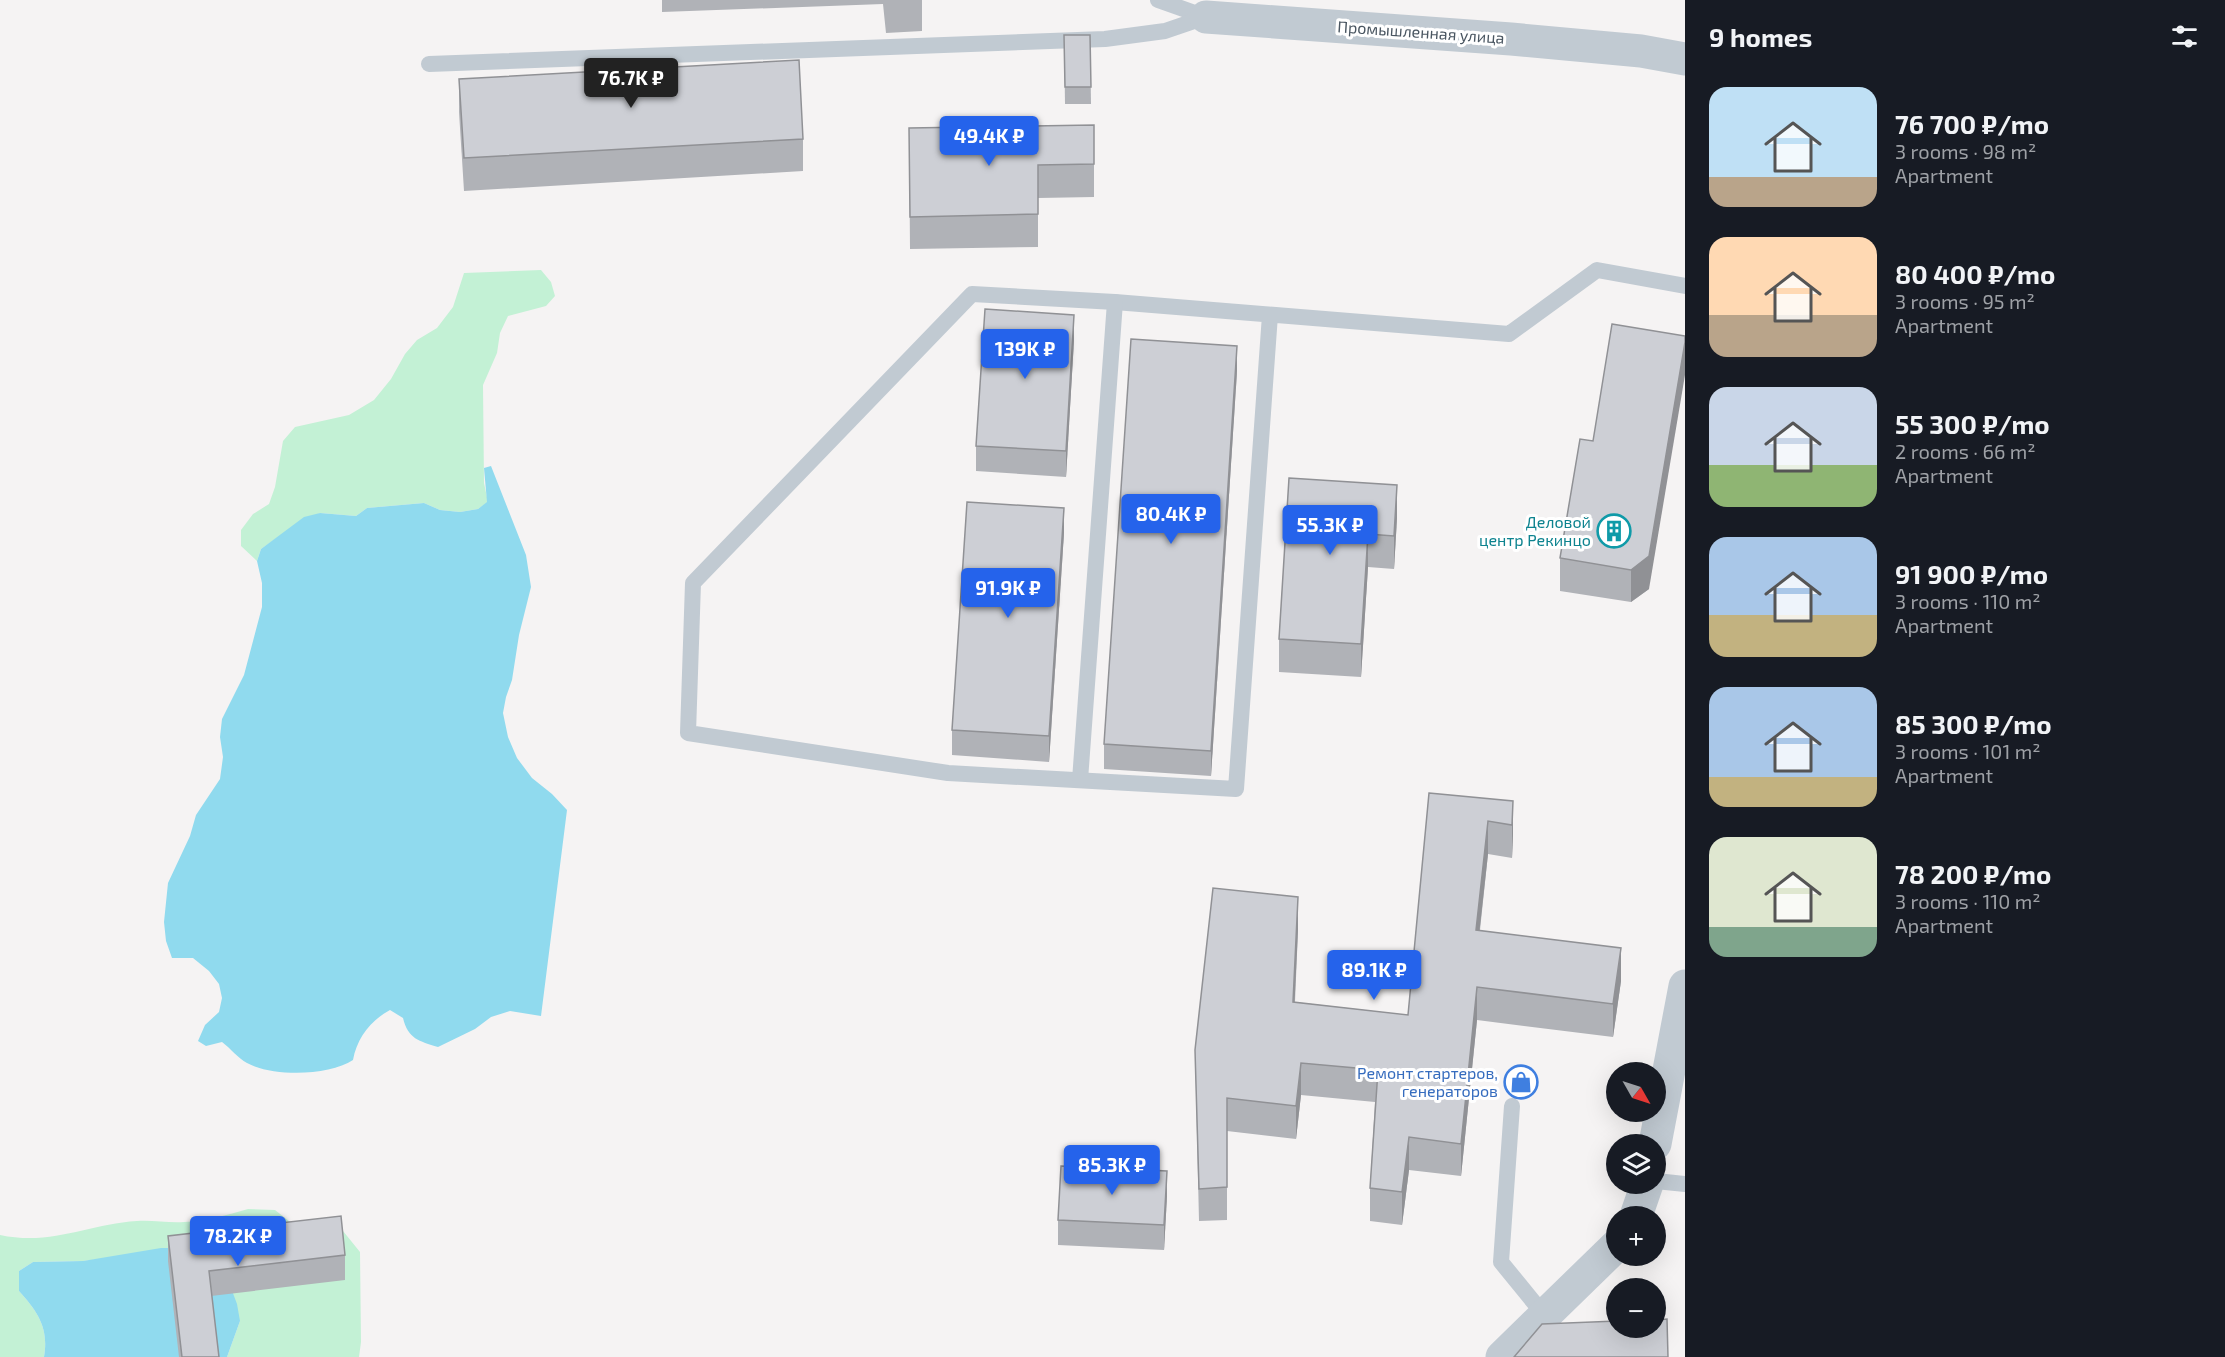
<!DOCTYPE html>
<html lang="en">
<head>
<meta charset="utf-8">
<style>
  :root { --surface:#171b24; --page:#242831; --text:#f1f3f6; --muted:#9ea1a6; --accent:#2563eb }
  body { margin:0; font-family:"Exo 2",sans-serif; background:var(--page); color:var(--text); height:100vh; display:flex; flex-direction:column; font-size:22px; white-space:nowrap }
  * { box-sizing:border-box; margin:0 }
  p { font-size:20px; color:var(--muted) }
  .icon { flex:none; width:33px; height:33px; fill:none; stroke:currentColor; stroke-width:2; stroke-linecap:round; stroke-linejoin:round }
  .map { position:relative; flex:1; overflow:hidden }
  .details { display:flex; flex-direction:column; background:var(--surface); width:540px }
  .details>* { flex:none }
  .needle { width:39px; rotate:129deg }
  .controls { position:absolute; left:1606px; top:1062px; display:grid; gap:12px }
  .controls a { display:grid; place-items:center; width:60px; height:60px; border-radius:50%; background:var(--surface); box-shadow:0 6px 24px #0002; font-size:30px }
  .price { position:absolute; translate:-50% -51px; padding:0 14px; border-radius:6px; background:var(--accent); color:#fff; font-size:20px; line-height:39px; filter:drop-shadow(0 2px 3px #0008) }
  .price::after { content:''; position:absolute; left:50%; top:36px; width:18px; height:14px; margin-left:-9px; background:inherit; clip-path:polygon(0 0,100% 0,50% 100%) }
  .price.selected { background:#222; color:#fff }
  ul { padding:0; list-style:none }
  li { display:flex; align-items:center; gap:18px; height:150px; padding:0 24px }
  li span { display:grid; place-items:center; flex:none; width:168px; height:120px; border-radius:18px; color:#555 }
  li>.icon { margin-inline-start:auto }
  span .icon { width:72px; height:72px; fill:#fffc; stroke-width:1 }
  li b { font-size:26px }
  h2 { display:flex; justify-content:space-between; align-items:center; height:72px; padding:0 24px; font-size:26px }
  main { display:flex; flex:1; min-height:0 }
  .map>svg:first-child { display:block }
</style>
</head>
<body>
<main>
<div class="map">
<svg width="1685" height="1357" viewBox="0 0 1685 1357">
  <rect width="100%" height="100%" fill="#f5f3f3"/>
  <g fill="#c3f1d5">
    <polygon points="541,270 551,282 555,296 546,306 508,316 500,333 497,353 483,385 484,483 488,502 478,509 460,512 440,510 424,503 367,508 356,516 320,513 281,535 261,549 257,561 241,546 241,530 253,514 269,504 275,487 283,441 295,427 349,415 374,400 391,379 405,354 417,340 437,328 453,307 464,273"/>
    <path d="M 248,1209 L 275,1210 L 294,1225 L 320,1230 L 343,1231 L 360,1252 L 361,1342 L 359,1357 L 227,1357 L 240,1321 L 110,1258 L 83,1261 L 33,1262 L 19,1271 L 19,1291 C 38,1312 49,1328 44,1357 L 0,1357 L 0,1235 C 52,1246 88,1224 137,1221 C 153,1220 168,1223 184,1222 C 206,1221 227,1215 248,1209 Z"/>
  </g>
  <g fill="#90daee">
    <path d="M 491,466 L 526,555 L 531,587 L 519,635 L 512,680 L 506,697 L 503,713 L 508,737 L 517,758 L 532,778 L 552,794 L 567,810 L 541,1016 L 510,1011 L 491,1017 L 475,1029 L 438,1047 C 419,1041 408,1039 403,1018 L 390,1010 C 371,1020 357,1038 353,1060 C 329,1076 273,1077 247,1063 C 238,1058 230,1048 222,1042 L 206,1046 L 198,1041 L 205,1025 L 219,1012 L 222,998 L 219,984 L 209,971 L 193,958 L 172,958 L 166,941 L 164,922 L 168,883 L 190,836 L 196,815 L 220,779 L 223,757 L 220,737 L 222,719 L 244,675 L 262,607 L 262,583 L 257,561 L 261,549 L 304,517 L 320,513 L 356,516 L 367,508 L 424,503 L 440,510 L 460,512 L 478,509 L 487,502 L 484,468 Z"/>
    <path d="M 161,1248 L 190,1248 L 228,1280 L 237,1304 L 240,1321 L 227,1357 L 44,1357 C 49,1328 38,1312 19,1291 L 19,1271 L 33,1262 L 83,1261 Z"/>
  </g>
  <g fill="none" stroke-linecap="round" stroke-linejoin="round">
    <g stroke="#c1cad2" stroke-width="16">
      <polyline points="1158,0 1206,17"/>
      <polyline points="429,64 1105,39 1165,31 1206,17"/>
      <polyline points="1270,315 1236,789 948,773 688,733 693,583 972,294 1115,302 1509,334 1597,270 1685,286"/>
      <polyline points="1080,780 1115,302"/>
      <polyline points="1512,1106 1501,1262 1545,1316"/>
      <polyline points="1656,1181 1685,1184"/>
    </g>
    <g stroke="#c1cad2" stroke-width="33">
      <polyline points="1206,17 1511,39 1641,51 1685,59"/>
      <polyline points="1655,1144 1685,986"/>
      <polyline points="1636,1216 1647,1184"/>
      <polyline points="1502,1357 1617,1245"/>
    </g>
  </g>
  <g fill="#b0b2b7">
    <polygon points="662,0 922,0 922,31 886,33 883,4 662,12"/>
    <polygon points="1064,35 1090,35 1091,104 1065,104"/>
    <polygon points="459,79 803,139 803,171 464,191 459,112"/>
    <polygon points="909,128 1094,164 1094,197 1038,198 1038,247 910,249"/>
    <polygon points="1074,340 1066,477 976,471 976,446"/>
    <polygon points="1237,371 1211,776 1104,769 1104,744"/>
    <polygon points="1580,439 1649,589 1631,602 1560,591 1560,558"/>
    <polygon points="1289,478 1397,518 1394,569 1368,567 1361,677 1279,672 1279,639"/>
    <polygon points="1064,533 1049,762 952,755 952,730"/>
    <polygon points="1429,793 1513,801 1513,834 1512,858 1488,854 1480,930 1621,981 1613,1037 1477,1020 1461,1176 1409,1170 1402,1225 1370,1221 1370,1188 1375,1102 1301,1095 1296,1139 1227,1131 1227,1220 1199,1221 1195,1050 1298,930 1295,1002 1408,1015"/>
    <polygon points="1167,1196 1164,1250 1058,1245 1058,1220"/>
    <polygon points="168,1236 345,1255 345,1280 211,1296 219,1357 179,1357 168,1261"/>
  </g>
  <g fill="#909195">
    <polygon points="1074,315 1074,340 1066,477 1066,451"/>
    <polygon points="1685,342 1685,375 1649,589 1631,602 1631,570"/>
    <polygon points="1237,346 1237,371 1211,776 1211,751"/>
    <polygon points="1397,485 1397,518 1394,569 1394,536"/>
    <polygon points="1064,508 1064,533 1049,762 1049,736"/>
    <polygon points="1368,534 1368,567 1361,677 1361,644"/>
    <polygon points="1513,801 1513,834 1512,858 1512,825"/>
    <polygon points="1488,821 1488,854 1476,962 1476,930"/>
    <polygon points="1298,897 1298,930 1293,1034 1293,1002"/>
    <polygon points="1621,948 1621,981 1613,1037 1613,1004"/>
    <polygon points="1477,987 1477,1020 1461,1176 1461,1144"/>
    <polygon points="1301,1063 1301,1095 1296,1139 1296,1106"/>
    <polygon points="1409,1137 1409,1170 1402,1225 1402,1192"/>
    <polygon points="1167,1171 1167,1196 1164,1250 1164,1225"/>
  </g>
  <g fill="#cdcfd5" stroke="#909195" stroke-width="1.5">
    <polygon points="1064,35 1090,35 1091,87 1065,87"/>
    <polygon points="799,60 803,139 464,158 459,79"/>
    <polygon points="1094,125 1094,164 1038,165 1038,214 910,217 909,128"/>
    <polygon points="985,309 1074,315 1066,451 976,446"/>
    <polygon points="1612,324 1685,336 1685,342 1649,556 1631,570 1560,558 1580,439 1593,441"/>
    <polygon points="1131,339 1237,346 1211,751 1104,744"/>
    <polygon points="1289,478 1397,485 1394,536 1368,534 1361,644 1279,639"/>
    <polygon points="967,502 1064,508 1049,736 952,730"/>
    <polygon points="1429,793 1513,801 1512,825 1488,821 1476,930 1621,948 1613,1004 1477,987 1461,1144 1409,1137 1402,1192 1370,1188 1378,1070 1301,1063 1296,1106 1227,1098 1227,1187 1199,1189 1195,1050 1213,888 1298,897 1293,1002 1408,1015"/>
    <polygon points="1061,1166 1167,1171 1164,1225 1058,1220"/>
    <polygon points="341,1216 345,1255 209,1271 219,1357 182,1357 168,1236"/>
    <polygon points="1667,1319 1668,1357 1514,1357 1542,1324 1617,1321 1617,1328 1656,1328 1656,1320"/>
  </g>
  <defs>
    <symbol id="building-ring" viewBox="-11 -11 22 22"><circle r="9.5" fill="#fff" stroke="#0f9aa8" stroke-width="1.5"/><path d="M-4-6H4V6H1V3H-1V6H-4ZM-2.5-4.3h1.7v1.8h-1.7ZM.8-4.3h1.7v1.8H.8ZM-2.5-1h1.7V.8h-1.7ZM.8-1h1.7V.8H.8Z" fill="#0f9aa8"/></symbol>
    <symbol id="shop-ring" viewBox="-11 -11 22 22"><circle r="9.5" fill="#fff" stroke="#3f7fe0" stroke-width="1.5"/><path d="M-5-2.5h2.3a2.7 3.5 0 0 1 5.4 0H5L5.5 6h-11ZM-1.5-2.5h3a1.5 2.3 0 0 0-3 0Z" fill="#3f7fe0"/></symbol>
  </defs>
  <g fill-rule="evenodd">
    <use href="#building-ring" x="1595" y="512" width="38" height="38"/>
    <use href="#shop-ring" x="1502" y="1063" width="38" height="38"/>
  </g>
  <g text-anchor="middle" stroke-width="6" stroke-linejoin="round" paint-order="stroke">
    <g font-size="16" fill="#4a5661" stroke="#fff">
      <text transform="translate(1421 32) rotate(4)" y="6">Промышленная улица</text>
    </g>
    <g font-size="16" fill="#0d838f" stroke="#fff" text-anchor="end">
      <text x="1591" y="528">Деловой<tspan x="1591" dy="18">центр Рекинцо</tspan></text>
    </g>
    <g font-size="16" fill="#366cbe" stroke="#fff" text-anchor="end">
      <text x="1498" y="1079">Ремонт стартеров,<tspan x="1498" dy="18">генераторов</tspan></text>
    </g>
  </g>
</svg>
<div class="controls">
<a><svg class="needle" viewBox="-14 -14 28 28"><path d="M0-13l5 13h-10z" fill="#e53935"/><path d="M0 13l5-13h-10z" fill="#9ea1a6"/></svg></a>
<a><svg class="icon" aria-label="layers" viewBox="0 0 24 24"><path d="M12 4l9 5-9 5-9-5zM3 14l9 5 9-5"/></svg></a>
<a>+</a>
<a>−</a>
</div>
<b class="price selected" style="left:631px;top:109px">76.7K ₽</b>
<b class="price" style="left:989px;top:167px">49.4K ₽</b>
<b class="price" style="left:1025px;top:380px">139K ₽</b>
<b class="price" style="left:1171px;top:545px">80.4K ₽</b>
<b class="price" style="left:1330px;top:556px">55.3K ₽</b>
<b class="price" style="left:1008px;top:619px">91.9K ₽</b>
<b class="price" style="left:1374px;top:1001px">89.1K ₽</b>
<b class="price" style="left:1112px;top:1196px">85.3K ₽</b>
<b class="price" style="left:238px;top:1267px">78.2K ₽</b>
</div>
<section class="details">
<h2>9 homes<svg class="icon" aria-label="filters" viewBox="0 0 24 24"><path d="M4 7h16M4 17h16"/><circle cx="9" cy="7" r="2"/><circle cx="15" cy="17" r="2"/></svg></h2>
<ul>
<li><span style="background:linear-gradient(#bfe0f5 75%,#b9a48a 0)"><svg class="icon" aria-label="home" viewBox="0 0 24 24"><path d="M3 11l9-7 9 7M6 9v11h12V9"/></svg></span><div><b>76 700 ₽/mo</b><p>3 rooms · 98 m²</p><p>Apartment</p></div></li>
<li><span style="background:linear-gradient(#ffd9b3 65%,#b9a48a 0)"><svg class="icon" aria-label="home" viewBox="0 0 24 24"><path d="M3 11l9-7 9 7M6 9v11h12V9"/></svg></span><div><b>80 400 ₽/mo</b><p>3 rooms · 95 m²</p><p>Apartment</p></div></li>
<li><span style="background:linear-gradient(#c9d6e8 65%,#8fb573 0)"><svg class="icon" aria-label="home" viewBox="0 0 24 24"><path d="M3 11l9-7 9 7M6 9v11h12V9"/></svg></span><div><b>55 300 ₽/mo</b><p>2 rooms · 66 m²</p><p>Apartment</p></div></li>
<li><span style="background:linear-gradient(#a9c7e8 65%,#c2b280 0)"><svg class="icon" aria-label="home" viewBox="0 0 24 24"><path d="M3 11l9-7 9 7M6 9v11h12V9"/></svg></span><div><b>91 900 ₽/mo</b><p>3 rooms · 110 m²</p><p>Apartment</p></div></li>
<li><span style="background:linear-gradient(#a9c7e8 75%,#c2b280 0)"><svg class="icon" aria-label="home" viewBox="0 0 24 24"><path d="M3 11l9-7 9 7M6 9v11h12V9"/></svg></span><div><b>85 300 ₽/mo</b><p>3 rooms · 101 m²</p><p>Apartment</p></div></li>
<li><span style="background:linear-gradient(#dfe7d0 75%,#7fa58c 0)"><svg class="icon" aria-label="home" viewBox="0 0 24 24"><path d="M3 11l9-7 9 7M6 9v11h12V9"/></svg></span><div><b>78 200 ₽/mo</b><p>3 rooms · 110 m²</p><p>Apartment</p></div></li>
</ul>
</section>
</main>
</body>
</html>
